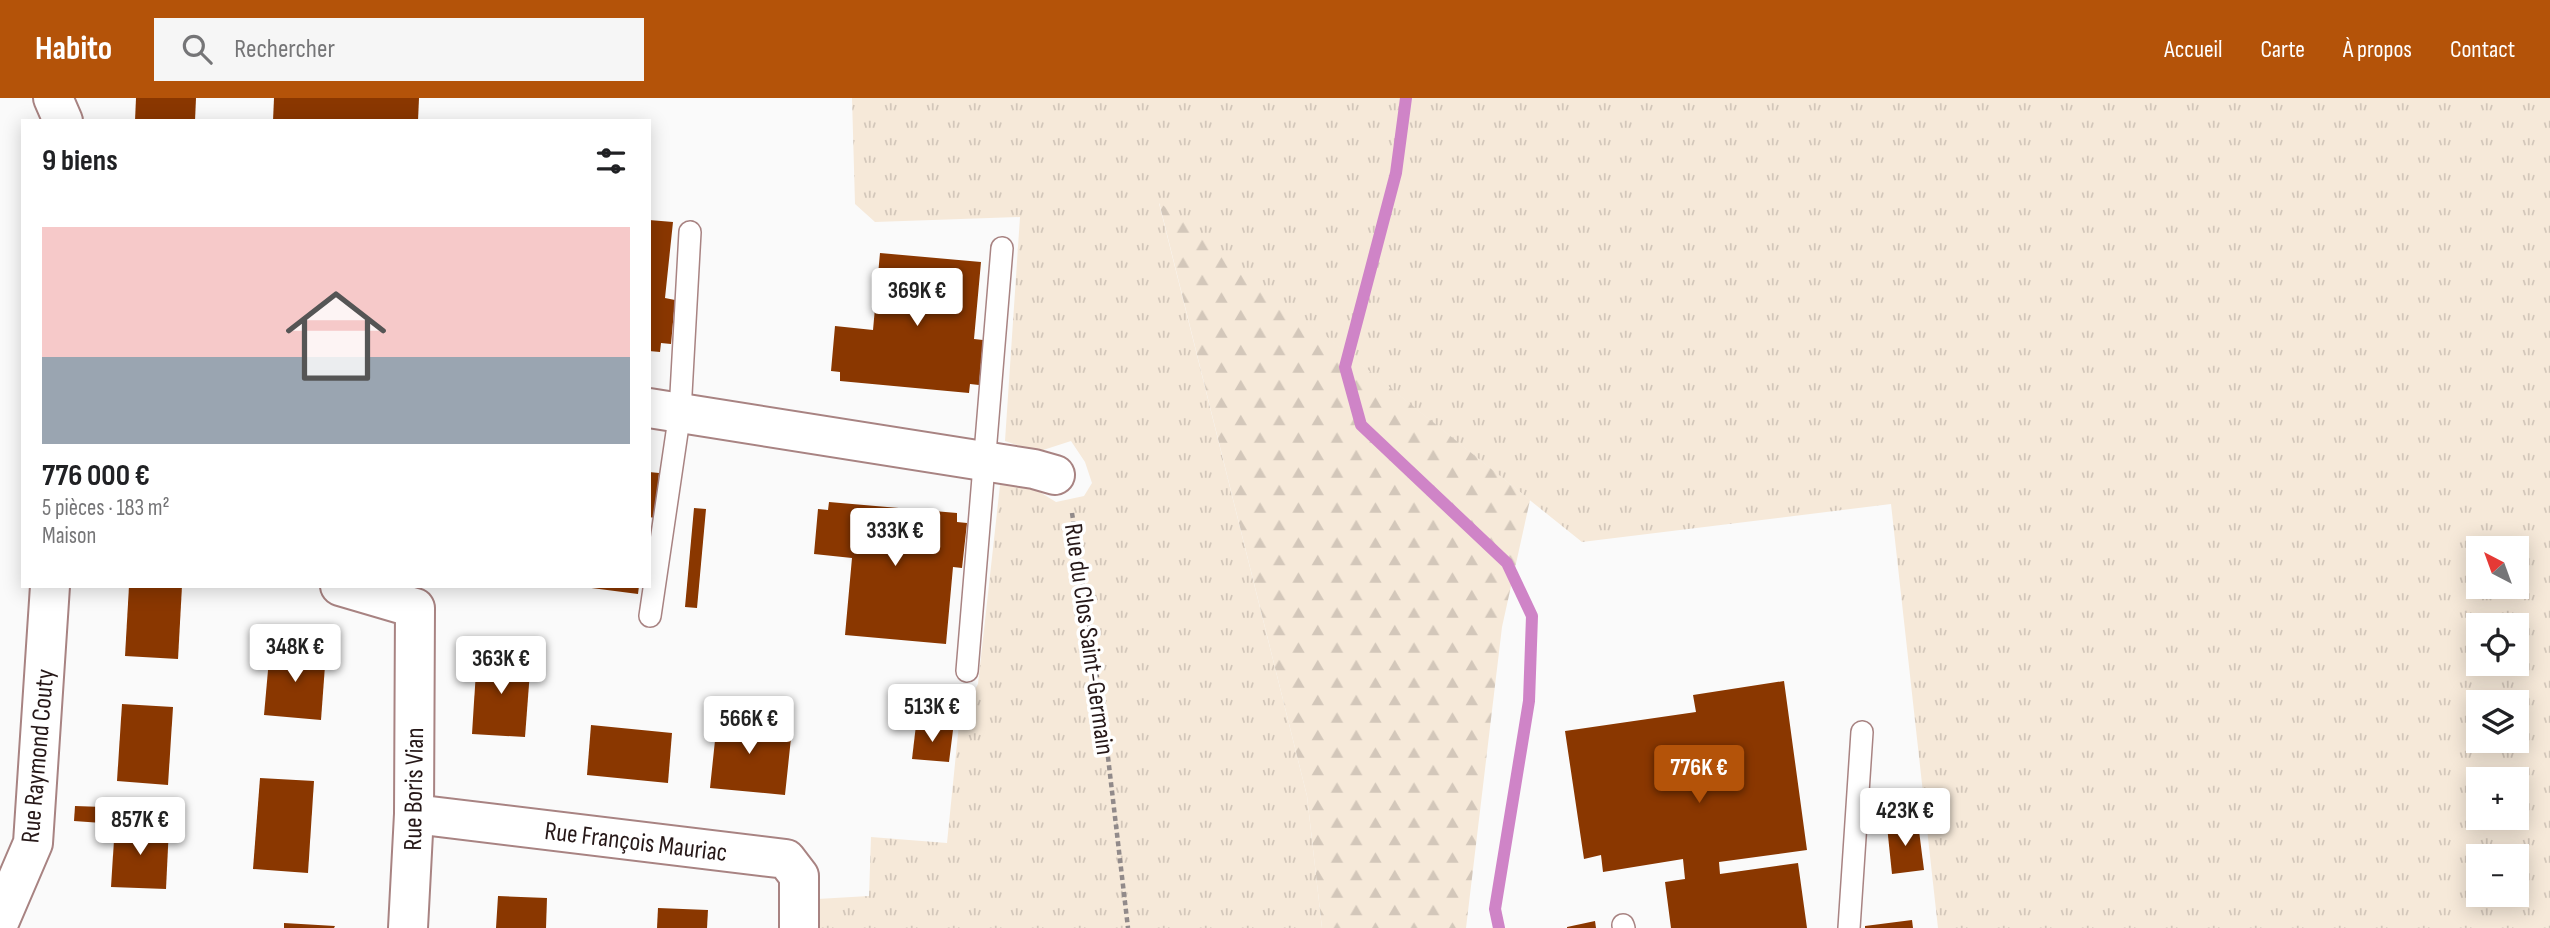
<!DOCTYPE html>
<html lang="fr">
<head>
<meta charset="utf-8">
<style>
  :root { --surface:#fff; --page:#f6f6f6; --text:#202124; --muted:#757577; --line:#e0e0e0; --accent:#b45309 }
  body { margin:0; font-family:"Sofia Sans Condensed",sans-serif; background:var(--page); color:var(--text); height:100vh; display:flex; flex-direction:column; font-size:26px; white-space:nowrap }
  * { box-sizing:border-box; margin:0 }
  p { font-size:23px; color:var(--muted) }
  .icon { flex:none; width:38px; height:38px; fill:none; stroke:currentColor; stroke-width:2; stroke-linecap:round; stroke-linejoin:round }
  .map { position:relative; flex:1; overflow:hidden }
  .drawer { position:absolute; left:21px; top:21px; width:630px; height:469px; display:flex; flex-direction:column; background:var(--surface); border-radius:0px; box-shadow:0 4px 18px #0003 }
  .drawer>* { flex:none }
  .needle { width:46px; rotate:319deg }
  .buttons { position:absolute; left:2466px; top:438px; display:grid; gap:14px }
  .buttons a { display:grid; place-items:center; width:63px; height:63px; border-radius:0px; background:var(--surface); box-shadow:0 4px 18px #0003; font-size:35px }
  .price { position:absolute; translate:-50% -60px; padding:0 16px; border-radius:7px; background:#fff; color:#222; font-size:23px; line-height:46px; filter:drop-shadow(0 2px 4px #0008) }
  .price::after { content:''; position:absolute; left:50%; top:42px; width:21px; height:16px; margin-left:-10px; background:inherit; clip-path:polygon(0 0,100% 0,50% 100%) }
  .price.active { background:var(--accent); color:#fff }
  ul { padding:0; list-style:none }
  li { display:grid; align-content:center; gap:14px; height:371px; padding:0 21px }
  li+li { border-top:2px solid var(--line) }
  li span { display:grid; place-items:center; height:217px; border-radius:0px; color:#555 }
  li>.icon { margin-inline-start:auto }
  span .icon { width:126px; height:126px; fill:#fffc; stroke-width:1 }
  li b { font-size:30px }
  h2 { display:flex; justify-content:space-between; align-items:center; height:84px; padding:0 21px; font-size:30px }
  header { display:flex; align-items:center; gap:42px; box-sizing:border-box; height:98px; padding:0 35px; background:var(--accent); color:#fff }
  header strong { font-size:33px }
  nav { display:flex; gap:38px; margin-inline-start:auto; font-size:24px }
  .search { width:490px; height:63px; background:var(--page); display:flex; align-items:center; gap:18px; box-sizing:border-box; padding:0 24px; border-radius:0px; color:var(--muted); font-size:26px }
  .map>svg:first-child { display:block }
</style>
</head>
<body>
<header>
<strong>Habito</strong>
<div class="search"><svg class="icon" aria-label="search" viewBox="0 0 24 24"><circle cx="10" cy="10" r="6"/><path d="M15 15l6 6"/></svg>Rechercher</div>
<nav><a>Accueil</a><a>Carte</a><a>À propos</a><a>Contact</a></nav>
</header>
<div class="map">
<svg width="2550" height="830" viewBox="0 0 2550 830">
  <defs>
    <pattern id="grass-tufts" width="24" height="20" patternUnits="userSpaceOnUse" patternTransform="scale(1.75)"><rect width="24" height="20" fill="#f6e9d9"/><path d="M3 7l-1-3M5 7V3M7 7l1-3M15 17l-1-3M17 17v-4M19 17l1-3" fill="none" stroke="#d3c7ba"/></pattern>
    <pattern id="forest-firs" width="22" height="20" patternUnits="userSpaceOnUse" patternTransform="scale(1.75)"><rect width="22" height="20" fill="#f6e9d9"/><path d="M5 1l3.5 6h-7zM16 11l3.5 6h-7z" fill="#d3c7ba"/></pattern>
  </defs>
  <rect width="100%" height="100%" fill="#fafafa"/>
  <path fill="url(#grass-tufts)" fill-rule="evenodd" d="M 852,0 L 2550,0 L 2550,830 L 1938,830 L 1891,406 L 1582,444 L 1159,105 L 1307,698 L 1322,830 L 799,830 L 800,802 L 869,798 L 871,739 L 947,745 L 960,616 L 978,586 L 1000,387 L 1030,388 L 1056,404 L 1084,398 L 1092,385 L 1085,364 L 1071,343 L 1037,354 L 1005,343 L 1020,119 L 875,124 L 855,106 ZM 2478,450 L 2516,450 L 2516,488 L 2478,488 ZM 2478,527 L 2516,527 L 2516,565 L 2478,565 ZM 2478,604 L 2516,604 L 2516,642 L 2478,642 ZM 2478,681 L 2516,681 L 2516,719 L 2478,719 ZM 2478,758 L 2516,758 L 2516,796 L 2478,796 Z"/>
  <polygon fill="url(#forest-firs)" points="1159,104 1530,402 1502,529 1466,830 1322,830 1307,698"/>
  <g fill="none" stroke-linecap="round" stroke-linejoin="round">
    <polyline stroke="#cf84c7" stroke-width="12" points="1406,0 1396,75 1345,269 1361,327 1507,465 1532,518 1529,603 1495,811 1499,830"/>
  </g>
  <g fill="#8a3700">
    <polygon points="136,0 196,0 195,23 135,23"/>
    <polygon points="274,0 419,0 418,23 273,23"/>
    <polygon points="649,122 673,124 665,200 675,202 671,246 661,245 660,254 649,253"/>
    <polygon points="880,155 981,164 974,241 983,242 979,287 970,286 969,295 840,283 840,274 831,273 835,228 873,232"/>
    <polygon points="649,374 659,375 655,420 649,419"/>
    <polygon points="829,404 957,415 957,424 967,425 962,470 953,469 946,546 845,537 852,460 814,456 818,411 828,412"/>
    <polygon points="694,410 706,411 697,510 685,509"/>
    <polygon points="129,488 182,488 178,561 125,558"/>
    <polygon points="576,488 639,488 638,496"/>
    <polygon points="270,550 326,554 321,622 264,617"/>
    <polygon points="477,557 531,560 525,639 472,636"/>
    <polygon points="1784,583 1807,752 1719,764 1720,776 1798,765 1807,830 1671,830 1665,784 1685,781 1683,761 1603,774 1601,757 1584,761 1565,633 1696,614 1693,597"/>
    <polygon points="122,606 173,609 168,687 117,683"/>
    <polygon points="718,614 769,618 767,638 791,640 785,697 710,690"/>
    <polygon points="591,627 672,635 668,685 587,677"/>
    <polygon points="916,627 953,632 949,664 912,661"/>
    <polygon points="260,680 314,683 308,775 253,771"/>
    <polygon points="75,708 103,709 102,725 74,723"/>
    <polygon points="1918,725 1924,772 1892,776 1887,728"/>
    <polygon points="115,726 169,729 166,791 111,789"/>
    <polygon points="498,798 547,800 546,830 496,830"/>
    <polygon points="658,810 708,812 707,830 657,830"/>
    <polygon points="1912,822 1913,830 1865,830 1865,828"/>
    <polygon points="1595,823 1596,830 1567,830 1567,829"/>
    <polygon points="284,825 335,828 334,830 284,830"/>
  </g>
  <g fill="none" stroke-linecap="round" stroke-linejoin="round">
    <defs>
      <g id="lane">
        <polyline points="650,518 680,314 690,134"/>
        <polyline points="967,573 1002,150"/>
        <polyline points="1623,827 1624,830"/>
        <polyline points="1849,830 1862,634"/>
      </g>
      <g id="street">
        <polyline points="53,0 63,23"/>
        <polyline points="649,310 1034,371 1055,377"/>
        <polyline points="340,488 415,510 414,716 408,830"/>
        <polyline points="414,716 786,761 799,778 799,830"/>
        <polyline points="0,822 33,745 50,488"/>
      </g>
    </defs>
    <use href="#lane" stroke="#a88382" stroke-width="24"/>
    <use href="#street" stroke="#a88382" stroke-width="42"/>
    <polyline stroke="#918a8a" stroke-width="4.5" stroke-dasharray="5 3.5" stroke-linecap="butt" points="1072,415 1104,625 1128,830"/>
    <use href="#lane" stroke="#fff" stroke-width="21"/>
    <use href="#street" stroke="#fff" stroke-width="38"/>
  </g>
  <g text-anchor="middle" stroke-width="7" stroke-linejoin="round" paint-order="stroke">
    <g font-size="26" fill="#261818" stroke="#fff">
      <text transform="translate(1090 541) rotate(82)" y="9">Rue du Clos Saint-Germain</text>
      <text transform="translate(37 658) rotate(-85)" y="9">Rue Raymond Couty</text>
      <text transform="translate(413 691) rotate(-89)" y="9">Rue Boris Vian</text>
      <text transform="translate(636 743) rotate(7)" y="9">Rue François Mauriac</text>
    </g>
  </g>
</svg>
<div class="buttons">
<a><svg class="needle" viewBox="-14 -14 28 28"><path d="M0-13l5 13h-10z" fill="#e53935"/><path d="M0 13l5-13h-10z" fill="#757577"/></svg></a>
<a><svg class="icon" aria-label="locate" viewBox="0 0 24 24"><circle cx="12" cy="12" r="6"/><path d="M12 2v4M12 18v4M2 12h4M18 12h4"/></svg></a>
<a><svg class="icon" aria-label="layers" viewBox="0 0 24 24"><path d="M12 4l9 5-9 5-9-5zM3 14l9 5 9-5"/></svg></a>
<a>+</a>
<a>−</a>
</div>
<b class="price" style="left:917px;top:230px">369K €</b>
<b class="price" style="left:895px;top:470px">333K €</b>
<b class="price" style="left:295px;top:586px">348K €</b>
<b class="price" style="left:501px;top:598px">363K €</b>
<b class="price" style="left:932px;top:646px">513K €</b>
<b class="price" style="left:749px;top:658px">566K €</b>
<b class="price active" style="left:1699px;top:707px">776K €</b>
<b class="price" style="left:1905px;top:750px">423K €</b>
<b class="price" style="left:140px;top:759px">857K €</b>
<section class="drawer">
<h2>9 biens<svg class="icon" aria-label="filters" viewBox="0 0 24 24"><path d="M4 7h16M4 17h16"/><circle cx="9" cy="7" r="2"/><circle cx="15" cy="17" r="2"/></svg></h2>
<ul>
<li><span style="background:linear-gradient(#f6c9c9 60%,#9aa5b1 0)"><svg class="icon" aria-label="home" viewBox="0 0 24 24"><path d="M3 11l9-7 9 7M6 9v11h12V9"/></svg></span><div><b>776 000 €</b><p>5 pièces · 183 m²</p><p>Maison</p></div></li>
</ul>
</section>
</div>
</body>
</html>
